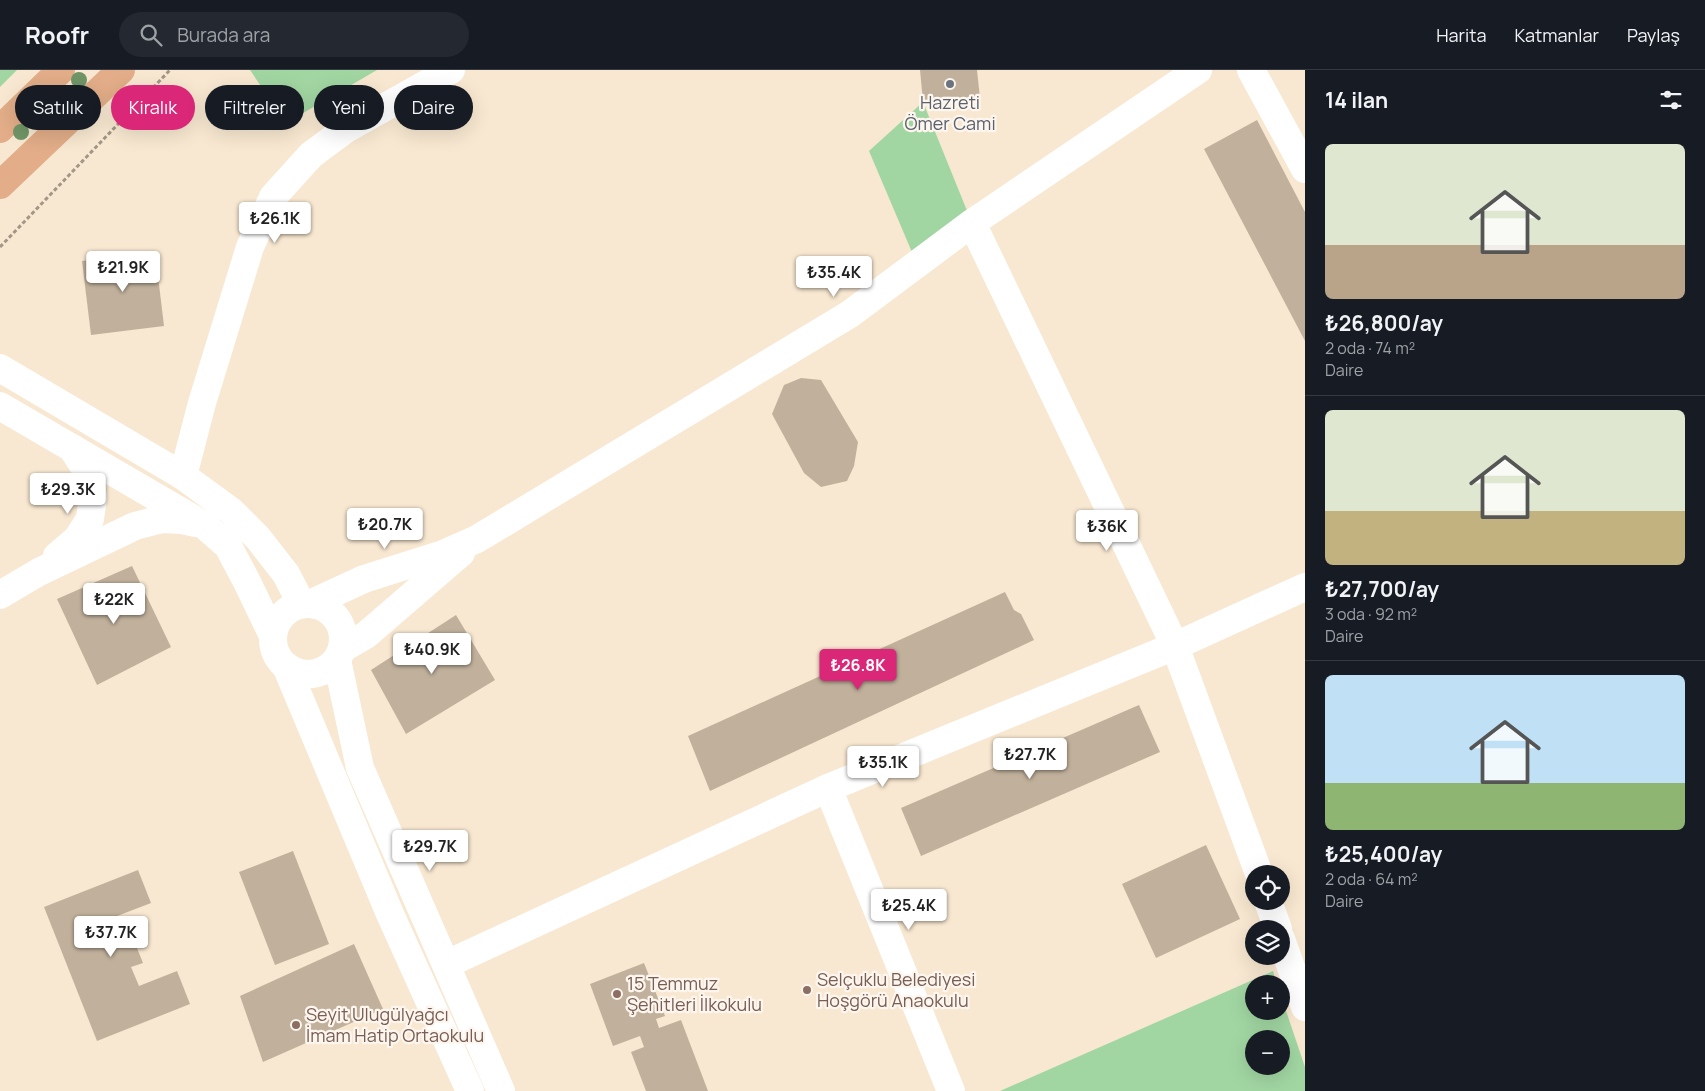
<!DOCTYPE html>
<html lang="tr">
<head>
<meta charset="utf-8">
<style>
  :root { --surface:#171b24; --page:#242831; --text:#f1f3f6; --muted:#9ea1a6; --line:#363941; --accent:#db2777 }
  body { margin:0; font-family:Manrope,sans-serif; background:var(--page); color:var(--text); height:100vh; display:flex; flex-direction:column; font-size:19px; white-space:nowrap }
  * { box-sizing:border-box; margin:0 }
  p { font-size:16px; color:var(--muted) }
  .icon { flex:none; width:28px; height:28px; fill:none; stroke:currentColor; stroke-width:2; stroke-linecap:round; stroke-linejoin:round }
  .map { position:relative; flex:1; overflow:hidden }
  .details { display:flex; flex-direction:column; background:var(--surface); width:400px }
  .details>* { flex:none }
  .banner { position:absolute; left:15px; top:15px; width:475px; height:45px; display:flex; gap:10px }
  .buttons { position:absolute; left:1245px; top:795px; display:grid; gap:10px }
  .buttons a { display:grid; place-items:center; width:45px; height:45px; border-radius:50%; background:var(--surface); box-shadow:0 5px 20px #0002; font-size:25px }
  .price { position:absolute; translate:-50% -42px; padding:0 11px; border-radius:5px; background:#fff; color:#222; font-size:16px; line-height:32px; filter:drop-shadow(0 1px 2px #0008) }
  .price::after { content:''; position:absolute; left:50%; top:30px; width:15px; height:11px; margin-left:-8px; background:inherit; clip-path:polygon(0 0,100% 0,50% 100%) }
  .price.active { background:var(--accent); color:#fff }
  ul { padding:0; list-style:none }
  li { display:grid; align-content:center; gap:10px; height:265px; padding:0 20px }
  li+li { border-top:1px solid var(--line) }
  li span { display:grid; place-items:center; height:155px; border-radius:8px; color:#555 }
  li>.icon { margin-inline-start:auto }
  span .icon { width:90px; height:90px; fill:#fffc; stroke-width:1 }
  li b { font-size:21px }
  h2 { display:flex; justify-content:space-between; align-items:center; height:60px; padding:0 20px; font-size:21px }
  .pill { padding:0 18px; border-radius:22px; background:var(--surface); box-shadow:0 5px 20px #0002; font-size:18px; line-height:45px }
  .pill.active { background:var(--accent); color:#fff }
  header { display:flex; align-items:center; gap:30px; box-sizing:border-box; height:70px; padding:0 25px; background:var(--surface); border-bottom:1px solid var(--line) }
  header strong { font-size:24px }
  nav { display:flex; gap:28px; margin-inline-start:auto; font-size:18px }
  .search { width:350px; height:45px; background:var(--page); display:flex; align-items:center; gap:12px; box-sizing:border-box; padding:0 18px; border-radius:28px; color:var(--muted); font-size:19px }
  main { display:flex; flex:1; min-height:0 }
  .map>svg:first-child { display:block }
</style>
</head>
<body>
<header>
<strong>Roofr</strong>
<div class="search"><svg class="icon" aria-label="search" viewBox="0 0 24 24"><circle cx="10" cy="10" r="6"/><path d="M15 15l6 6"/></svg>Burada ara</div>
<nav><a>Harita</a><a>Katmanlar</a><a>Paylaş</a></nav>
</header>
<main>
<div class="map">
<svg width="1305" height="1021" viewBox="0 0 1305 1021">
  <rect width="100%" height="100%" fill="#f8e8d1"/>
  <g fill="#a1d6a2" fill-rule="evenodd">
    <polygon points="0,0 17,0 0,17"/>
    <polygon points="250,0 377,0 286,53"/>
    <polygon points="923,32 972,153 917,194 869,81"/>
    <path d="M 1273,901 L 1277,914 L 1254,914 L 1254,941 L 1281,941 L 1281,926 L 1305,997 L 1305,1021 L 1000,1021 ZM 1254,969 L 1281,969 L 1281,996 L 1254,996 Z"/>
  </g>
  <g fill="#c1b19c">
    <polygon points="920,0 977,0 980,28 923,32"/>
    <polygon points="1257,50 1305,142 1305,271 1204,79"/>
    <polygon points="155,181 164,256 91,265 82,191"/>
    <polygon points="801,308 821,310 858,372 854,396 847,411 821,417 804,403 772,344 784,315"/>
    <polygon points="132,496 171,577 97,615 57,529"/>
    <polygon points="1005,522 1014,540 1021,544 1034,570 710,721 688,666"/>
    <polygon points="456,545 495,610 406,664 371,600"/>
    <polygon points="1139,635 1160,682 921,786 901,738"/>
    <polygon points="1206,775 1240,849 1156,888 1122,814"/>
    <polygon points="293,781 329,874 275,895 239,802"/>
    <polygon points="138,800 151,833 112,848 120,868 131,863 143,893 131,897 139,916 177,901 190,934 97,971 44,837"/>
    <polygon points="354,874 383,939 263,992 240,926"/>
    <polygon points="644,893 665,946 656,949 659,958 681,950 708,1021 646,1021 631,982 644,977 640,966 613,976 590,914"/>
  </g>
  <g fill="none" stroke-linecap="round" stroke-linejoin="round">
    <polyline stroke="#a29686" stroke-width="3" stroke-dasharray="4 2.5" stroke-linecap="butt" points="0,177 170,0"/>
    <g stroke="#fff" stroke-width="28">
      <polyline points="1251,0 1305,99"/>
      <polyline points="972,153 1175,576 1259,804"/>
      <polyline points="0,298 183,406 231,441 258,468 286,504 301,533"/>
      <polyline points="0,336 204,455 228,476 247,512 273,566"/>
      <polyline points="183,406 202,333 250,177 273,127 311,85 346,59 451,0"/>
      <polyline points="57,486 77,469 90,449 93,427 87,401 72,378"/>
      <polyline points="0,525 39,502 135,456 162,449 182,450 196,453"/>
      <polyline points="312,533 364,509 443,484 477,469 850,244 972,153 1198,0"/>
      <circle cx="308" cy="569" r="35"/>
      <polyline points="342,579 366,565 461,483"/>
      <polyline points="337,590 360,698 501,1021"/>
      <polyline points="286,596 390,844 470,1021"/>
      <polyline points="828,718 951,1021"/>
      <polyline points="1268,831 1278,859"/>
      <polyline points="1281,869 1305,937"/>
      <polyline points="447,894 828,718 1175,576 1305,517"/>
    </g>
    <g stroke="#e2ad88" stroke-width="28">
      <polyline points="0,59 61,0"/>
      <polyline points="0,115 121,0"/>
    </g>
  </g>
  <g fill="#709567">
    <circle cx="79" cy="10" r="8"/>
    <circle cx="58" cy="27" r="8"/>
    <circle cx="38" cy="46" r="8"/>
    <circle cx="21" cy="62" r="8"/>
  </g>
  <circle fill="#6b7280" stroke="#fdf6ee" stroke-width="2" cx="950" cy="14" r="5"/>
  <g fill="#8d6e63" stroke="#fdf6ee" stroke-width="2">
    <circle cx="807" cy="920" r="5"/>
    <circle cx="617" cy="924" r="5"/>
    <circle cx="296" cy="955" r="5"/>
  </g>
  <g text-anchor="middle" stroke-width="4.5" stroke-linejoin="round" paint-order="stroke">
    <g font-size="18" fill="#5b616d" stroke="#fdf6ee">
      <text x="950" y="39">Hazreti<tspan x="950" dy="21">Ömer Cami</tspan></text>
    </g>
    <g font-size="18" fill="#785e54" stroke="#fdf6ee" text-anchor="start">
      <text x="817" y="916">Selçuklu Belediyesi<tspan x="817" dy="21">Hoşgörü Anaokulu</tspan></text>
      <text x="627" y="920">15 Temmuz<tspan x="627" dy="21">Şehitleri İlkokulu</tspan></text>
      <text x="306" y="951">Seyit Ulugülyağcı<tspan x="306" dy="21">İmam Hatip Ortaokulu</tspan></text>
    </g>
  </g>
</svg>
<div class="buttons">
<a><svg class="icon" aria-label="locate" viewBox="0 0 24 24"><circle cx="12" cy="12" r="6"/><path d="M12 2v4M12 18v4M2 12h4M18 12h4"/></svg></a>
<a><svg class="icon" aria-label="layers" viewBox="0 0 24 24"><path d="M12 4l9 5-9 5-9-5zM3 14l9 5 9-5"/></svg></a>
<a>+</a>
<a>−</a>
</div>
<b class="price" style="left:275px;top:174px">₺26.1K</b>
<b class="price" style="left:123px;top:223px">₺21.9K</b>
<b class="price" style="left:834px;top:228px">₺35.4K</b>
<b class="price" style="left:68px;top:445px">₺29.3K</b>
<b class="price" style="left:385px;top:480px">₺20.7K</b>
<b class="price" style="left:1107px;top:482px">₺36K</b>
<b class="price" style="left:114px;top:555px">₺22K</b>
<b class="price" style="left:432px;top:605px">₺40.9K</b>
<b class="price active" style="left:858px;top:621px">₺26.8K</b>
<b class="price" style="left:1030px;top:710px">₺27.7K</b>
<b class="price" style="left:883px;top:718px">₺35.1K</b>
<b class="price" style="left:430px;top:802px">₺29.7K</b>
<b class="price" style="left:909px;top:861px">₺25.4K</b>
<b class="price" style="left:111px;top:888px">₺37.7K</b>
<div class="banner">
<a class="pill">Satılık</a>
<a class="pill active">Kiralık</a>
<a class="pill">Filtreler</a>
<a class="pill">Yeni</a>
<a class="pill">Daire</a>
</div>
</div>
<section class="details">
<h2>14 ilan<svg class="icon" aria-label="filters" viewBox="0 0 24 24"><path d="M4 7h16M4 17h16"/><circle cx="9" cy="7" r="2"/><circle cx="15" cy="17" r="2"/></svg></h2>
<ul>
<li><span style="background:linear-gradient(#dfe7d0 65%,#b9a48a 0)"><svg class="icon" aria-label="home" viewBox="0 0 24 24"><path d="M3 11l9-7 9 7M6 9v11h12V9"/></svg></span><div><b>₺26,800/ay</b><p>2 oda · 74 m²</p><p>Daire</p></div></li>
<li><span style="background:linear-gradient(#dfe7d0 65%,#c2b280 0)"><svg class="icon" aria-label="home" viewBox="0 0 24 24"><path d="M3 11l9-7 9 7M6 9v11h12V9"/></svg></span><div><b>₺27,700/ay</b><p>3 oda · 92 m²</p><p>Daire</p></div></li>
<li><span style="background:linear-gradient(#bfe0f5 70%,#8fb573 0)"><svg class="icon" aria-label="home" viewBox="0 0 24 24"><path d="M3 11l9-7 9 7M6 9v11h12V9"/></svg></span><div><b>₺25,400/ay</b><p>2 oda · 64 m²</p><p>Daire</p></div></li>
</ul>
</section>
</main>
</body>
</html>
